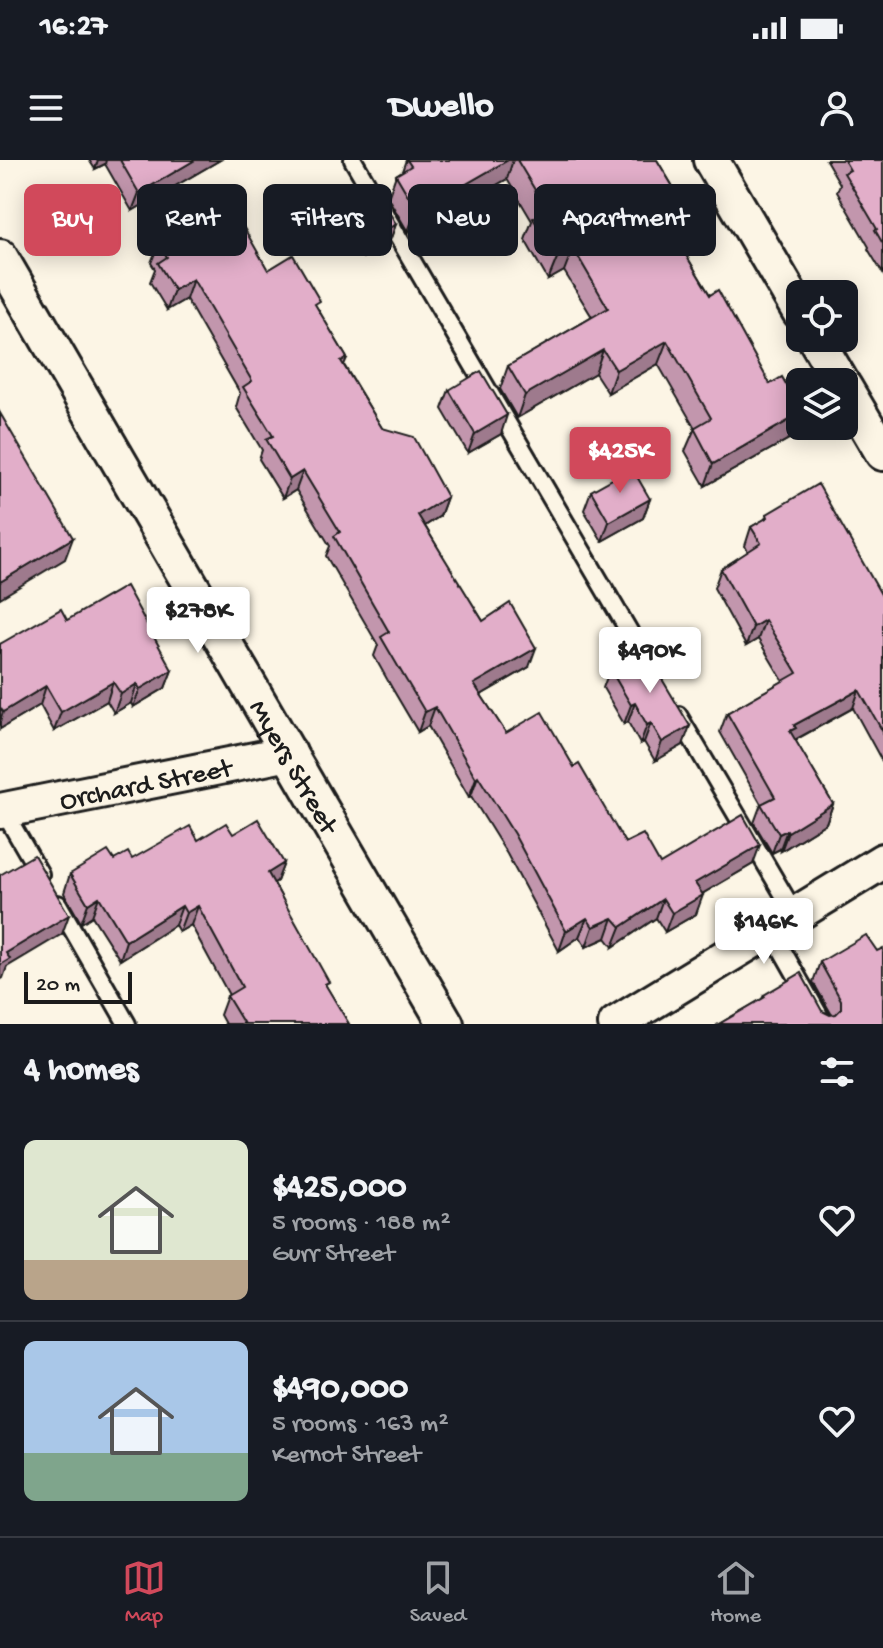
<!DOCTYPE html>
<html lang="en">
<head>
<meta charset="utf-8">
<style>
  :root { --surface:#171b24; --page:#242831; --text:#f1f3f6; --muted:#9ea1a6; --line:#363941; --accent:#d1495b }
  body { margin:0; font-family:"Gochi Hand",sans-serif; background:var(--page); color:var(--text); height:100vh; display:flex; flex-direction:column; font-size:30px; white-space:nowrap }
  * { box-sizing:border-box; margin:0 }
  p { font-size:26px; color:var(--muted) }
  .icon { flex:none; width:44px; height:44px; fill:none; stroke:currentColor; stroke-width:2; stroke-linecap:round; stroke-linejoin:round }
  .map { position:relative; height:864px; overflow:hidden }
  .side { display:flex; flex-direction:column; background:var(--surface); flex:1 }
  .side>* { flex:none }
  .hud { position:absolute; left:24px; top:24px; width:836px; height:72px; display:flex; gap:16px }
  .tools { position:absolute; left:786px; top:120px; display:grid; gap:16px }
  .tools a { display:grid; place-items:center; width:72px; height:72px; border-radius:12px; background:var(--surface); box-shadow:0 4px 20px #0003; font-size:40px }
  .scale { position:absolute; left:24px; bottom:20px; width:108px; box-sizing:border-box; padding-left:8px; border:4px solid #1c1c1c; border-top:0; font-size:22px; line-height:28px; white-space:nowrap; color:#1c1c1c; -webkit-text-stroke:6px #fcf5e5; paint-order:stroke }
  .price { position:absolute; translate:-50% -68px; padding:0 18px; border-radius:8px; background:#fff; color:#222; font-size:26px; line-height:52px; filter:drop-shadow(0 2px 4px #0008) }
  .price::after { content:''; position:absolute; left:50%; top:48px; width:24px; height:18px; margin-left:-12px; background:inherit; clip-path:polygon(0 0,100% 0,50% 100%) }
  .price.current { background:var(--accent); color:#fff }
  ul { padding:0; list-style:none }
  li { display:flex; align-items:center; gap:24px; height:200px; padding:0 24px }
  li+li { border-top:2px solid var(--line) }
  li span { display:grid; place-items:center; flex:none; width:224px; height:160px; border-radius:12px; color:#555 }
  li>.icon { margin-inline-start:auto }
  span .icon { width:96px; height:96px; fill:#fffc; stroke-width:1 }
  li b { font-size:34px }
  h2 { display:flex; justify-content:space-between; align-items:center; height:96px; padding:0 24px; font-size:34px }
  .chip { padding:0 28px; border-radius:12px; background:var(--surface); box-shadow:0 4px 20px #0003; font-size:28px; line-height:72px }
  .chip.current { background:var(--accent); color:#fff }
  .status { display:flex; justify-content:space-between; align-items:center; height:56px; padding:0 40px; background:var(--surface); direction:ltr }
  .status svg { height:22px; fill:currentColor }
  header { display:flex; justify-content:space-between; align-items:center; height:104px; padding:0 24px; background:var(--surface); font-size:36px; font-weight:800 }
  .menu { display:flex; justify-content:space-around; align-items:center; height:112px; border-top:2px solid var(--line); background:var(--surface); font-size:22px; color:var(--muted) }
  .menu a { display:grid; justify-items:center; gap:4px }
  .menu .current { color:var(--accent) }
  .map>svg:first-child { display:block }
</style>
</head>
<body>
<div class="status"><b>16:27</b><svg viewBox="0 0 49 12"><path d="M0 12V9h3v3zM5 12V6h3v6zM10 12V3h3v9zM15 12V0h3v12zM26 1h20v11H26zM47 4h2v5h-2z"/></svg></div>
<header><svg class="icon" aria-label="menu" viewBox="0 0 24 24"><path d="M4 6h16M4 12h16M4 18h16"/></svg>Dwello<svg class="icon" aria-label="person" viewBox="0 0 24 24"><circle cx="12" cy="8" r="4"/><path d="M4 21q1-7 8-7t8 7"/></svg></header>
<div class="map">
<svg width="883" height="864" viewBox="0 0 883 864">
  <rect width="100%" height="100%" fill="#fcf5e5"/>
  <filter id="ink" filterUnits="userSpaceOnUse"><feTurbulence type="fractalNoise" baseFrequency=".0125" numOctaves="2"/><feDisplacementMap in="SourceGraphic" scale="16" xChannelSelector="R" yChannelSelector="G"/><feConvolveMatrix kernelMatrix="1 2 1 2 8 2 1 2 1" color-interpolation-filters="sRGB"/></filter>
  <g filter="url(#ink)">
    <g fill="none" stroke-linecap="round" stroke-linejoin="round">
      <defs>
        <g id="lane">
          <polyline points="353,0 650,507"/>
          <polyline points="678,555 795,754"/>
          <polyline points="3,650 40,714"/>
          <polyline points="58,744 127,864"/>
          <polyline points="770,769 824,864"/>
        </g>
        <g id="street">
          <polyline points="711,0 800,152"/>
          <path id="s1" d="M 0,97 L 446,864"/>
          <polyline points="815,178 841,222"/>
          <polyline points="844,227 883,293"/>
          <path id="s2" d="M 0,651 L 289,593"/>
          <polyline points="616,864 883,701"/>
        </g>
      </defs>
      <use href="#lane" stroke="#1c1c1c" stroke-width="22"/>
      <use href="#street" stroke="#1c1c1c" stroke-width="40"/>
      <use href="#lane" stroke="#fcf5e5" stroke-width="16"/>
      <use href="#street" stroke="#fcf5e5" stroke-width="34"/>
    </g>
    <g fill="#c296ad" stroke="#1c1c1c" stroke-width="2">
      <polygon points="89,0 220,0 132,51 105,4 95,9"/>
      <polygon points="406,0 657,0 675,30 666,53 662,55 710,135 770,224 800,249 800,259 794,276 705,326 685,291 695,268 658,204 608,233 595,213 517,258 500,229 508,206 592,157 564,111 548,120 525,80 532,61 507,19 424,66 423,64 408,72 388,38 396,15 402,11"/>
      <polygon points="826,0 883,0 883,114 868,89 869,87 837,32 840,24"/>
      <polygon points="351,44 396,64 389,83 364,97 344,62"/>
      <polygon points="159,83 268,110 317,148 347,198 344,205 382,268 447,337 440,356 425,366 452,412 483,461 529,507 481,535 506,573 574,607 625,683 660,704 753,704 702,734 696,754 665,772 656,758 613,787 606,778 586,787 579,777 559,791 507,694 471,636 469,637 428,566 418,572 392,528 374,496 378,485 326,396 330,386 296,330 283,338 259,299 262,290 236,247 240,233 186,139 167,150 150,122 155,109 151,103"/>
      <polygon points="449,230 501,274 468,293 442,249"/>
      <polygon points="591,331 650,339 643,358 602,381 584,350"/>
      <polygon points="767,354 882,436 883,435 883,603 853,548 795,580 833,644 826,663 781,691 780,689 772,693 754,663 761,644 720,572 727,553 783,521 758,479 746,486 714,428 721,409 748,392 745,386 751,367 765,359"/>
      <polygon points="67,460 172,510 165,528 133,547 131,543 114,553 107,541 54,571 40,545 0,569 0,484"/>
      <polygon points="610,509 683,585 655,601 644,582 640,584 628,562 624,564 603,528"/>
      <polygon points="233,674 284,703 277,721 274,723 327,828 349,864 225,864 220,855 227,836 229,835 191,765 179,772 175,765 120,800 92,756 81,763 64,733 70,714 114,700 132,699 198,680"/>
      <polygon points="877,791 883,864 719,864 762,839 764,835 822,851 832,855 813,822 820,802"/>
    </g>
    <g fill="#9e7a8d" stroke="#1c1c1c" stroke-width="2">
      <polygon points="98,0 106,0 105,4 95,9"/>
      <polygon points="195,0 220,0 132,51 139,33"/>
      <polygon points="508,0 513,0 507,19 424,66 433,43"/>
      <polygon points="675,30 666,53 646,65 654,42"/>
      <polygon points="431,41 423,64 408,72 416,49"/>
      <polygon points="396,64 389,83 364,97 371,78"/>
      <polygon points="573,88 564,111 548,120 557,98"/>
      <polygon points="193,119 186,139 167,150 174,130"/>
      <polygon points="667,181 658,204 608,233 616,210"/>
      <polygon points="603,190 595,213 517,258 525,235"/>
      <polygon points="800,254 800,259 794,276 705,326 713,304"/>
      <polygon points="507,255 501,274 468,293 475,274"/>
      <polygon points="303,311 296,330 283,338 290,319"/>
      <polygon points="447,337 440,356 411,375 418,355"/>
      <polygon points="650,339 643,358 602,381 609,362"/>
      <polygon points="73,378 65,399 0,438 0,422"/>
      <polygon points="765,460 758,479 746,486 753,467"/>
      <polygon points="536,488 529,507 467,543 474,524"/>
      <polygon points="172,510 165,528 133,547 140,529"/>
      <polygon points="113,522 107,541 54,571 61,552"/>
      <polygon points="137,524 131,543 114,553 121,534"/>
      <polygon points="46,526 40,545 0,569 0,562 3,552"/>
      <polygon points="859,530 853,548 791,582 790,571 794,565"/>
      <polygon points="635,543 628,562 624,564 631,545"/>
      <polygon points="435,547 428,566 418,572 425,552"/>
      <polygon points="651,563 644,582 640,584 647,565"/>
      <polygon points="690,566 683,585 655,601 662,582"/>
      <polygon points="478,616 471,636 469,637 476,618"/>
      <polygon points="833,644 826,663 781,691 788,672"/>
      <polygon points="787,670 780,689 772,693 779,674"/>
      <polygon points="760,685 753,704 688,742 695,723"/>
      <polygon points="284,703 277,721 261,731 268,713"/>
      <polygon points="703,735 696,754 665,772 672,753"/>
      <polygon points="99,737 92,756 81,763 88,744"/>
      <polygon points="663,739 656,758 613,787 621,767"/>
      <polygon points="182,746 175,765 120,800 126,781"/>
      <polygon points="198,746 191,765 179,772 186,753"/>
      <polygon points="69,755 62,774 7,807 3,818 0,820 0,805 6,793"/>
      <polygon points="587,758 579,777 559,791 566,771"/>
      <polygon points="613,758 606,778 586,787 593,767"/>
    </g>
    <g fill="#e2aec9" stroke="#1c1c1c" stroke-width="2">
      <polygon points="120,0 195,0 139,33"/>
      <polygon points="407,0 508,0 433,43 431,41 416,49 396,15 411,6"/>
      <polygon points="517,0 657,0 675,30 654,42 710,135 718,130 770,224 782,217 800,249 800,254 713,304 694,268 711,258 667,181 616,210 603,190 525,235 508,206 608,148 573,88 557,98 533,58 547,50"/>
      <polygon points="844,0 883,0 883,84 875,70 877,69 844,13 850,10"/>
      <polygon points="376,30 396,64 371,78 351,44"/>
      <polygon points="229,42 268,110 293,95 320,141 315,144 347,198 341,201 382,268 414,277 447,337 418,355 483,461 510,443 536,488 474,524 506,573 542,552 574,607 579,604 625,683 643,674 660,704 743,655 760,685 695,723 703,735 672,753 663,739 621,767 613,758 593,767 587,758 566,771 514,674 478,616 476,618 435,547 425,552 399,508 381,477 389,472 334,376 340,372 303,311 290,319 266,279 273,276 243,227 252,221 193,119 174,130 158,103 167,97 159,83"/>
      <polygon points="481,211 507,255 475,274 449,230"/>
      <polygon points="0,253 73,378 0,422"/>
      <polygon points="632,308 650,339 609,362 591,331"/>
      <polygon points="818,324 882,436 883,435 883,572 859,530 794,565 796,568 790,571 833,644 788,672 787,670 779,674 761,644 775,637 727,553 797,513 765,460 753,467 721,409 761,383 751,367 768,357 767,354"/>
      <polygon points="126,426 172,510 140,529 137,524 121,534 113,522 61,552 46,526 3,552 0,547 0,484 61,449 67,460"/>
      <polygon points="644,489 690,566 662,582 651,563 647,565 635,543 631,545 610,509"/>
      <polygon points="258,659 284,703 268,713 329,822 325,824 349,864 244,864 227,836 242,827 198,746 186,753 182,746 126,781 99,737 88,744 70,714 108,691 114,700 128,692 132,699 190,666 198,680 226,663 233,674"/>
      <polygon points="34,695 69,755 6,793 10,799 0,805 0,715"/>
      <polygon points="866,775 877,791 883,788 883,864 719,864 765,837 764,835 801,813 822,851 830,855 836,854 841,849 841,840 820,802"/>
    </g>
  </g>
  <g text-anchor="middle" stroke-width="6" stroke-linejoin="round" paint-order="stroke">
    <g font-size="28" fill="#1c1c1c" stroke="#fcf5e5">
      <text dy="10" stroke="none"><textPath href="#s1" startOffset="588">Myers Street</textPath></text>
      <text dy="10" stroke="none"><textPath href="#s2" startOffset="148">Orchard Street</textPath></text>
    </g>
  </g>
</svg>
<div class="tools">
<a><svg class="icon" aria-label="locate" viewBox="0 0 24 24"><circle cx="12" cy="12" r="6"/><path d="M12 2v4M12 18v4M2 12h4M18 12h4"/></svg></a>
<a><svg class="icon" aria-label="layers" viewBox="0 0 24 24"><path d="M12 4l9 5-9 5-9-5zM3 14l9 5 9-5"/></svg></a>
</div>
<div class="scale">20 m</div>
<b class="price current" style="left:620px;top:335px">$425K</b>
<b class="price" style="left:198px;top:495px">$278K</b>
<b class="price" style="left:650px;top:535px">$490K</b>
<b class="price" style="left:764px;top:806px">$146K</b>
<div class="hud">
<a class="chip current">Buy</a>
<a class="chip">Rent</a>
<a class="chip">Filters</a>
<a class="chip">New</a>
<a class="chip">Apartment</a>
</div>
</div>
<section class="side">
<h2>4 homes<svg class="icon" aria-label="filters" viewBox="0 0 24 24"><path d="M4 7h16M4 17h16"/><circle cx="9" cy="7" r="2"/><circle cx="15" cy="17" r="2"/></svg></h2>
<ul>
<li><span style="background:linear-gradient(#dfe7d0 75%,#b9a48a 0)"><svg class="icon" aria-label="home" viewBox="0 0 24 24"><path d="M3 11l9-7 9 7M6 9v11h12V9"/></svg></span><div><b>$425,000</b><p>5 rooms · 188 m²</p><p>Gurr Street</p></div><svg class="icon" aria-label="heart" viewBox="0 0 24 24"><path d="M12 20l-8-8c-3-5 5-10 8-4 3-6 11-1 8 4z"/></svg></li>
<li><span style="background:linear-gradient(#a9c7e8 70%,#7fa58c 0)"><svg class="icon" aria-label="home" viewBox="0 0 24 24"><path d="M3 11l9-7 9 7M6 9v11h12V9"/></svg></span><div><b>$490,000</b><p>5 rooms · 163 m²</p><p>Kernot Street</p></div><svg class="icon" aria-label="heart" viewBox="0 0 24 24"><path d="M12 20l-8-8c-3-5 5-10 8-4 3-6 11-1 8 4z"/></svg></li>
</ul>
</section>
<nav class="menu">
<a class="current"><svg class="icon" aria-label="map" viewBox="0 0 24 24"><path d="M3 6l6-2 6 2 6-2v14l-6 2-6-2-6 2zM9 4v14M15 6v14"/></svg>Map</a>
<a><svg class="icon" aria-label="saved" viewBox="0 0 24 24"><path d="M7 4h10v16l-5-4-5 4z"/></svg>Saved</a>
<a><svg class="icon" aria-label="home" viewBox="0 0 24 24"><path d="M3 11l9-7 9 7M6 9v11h12V9"/></svg>Home</a>
</nav>
</body>
</html>
